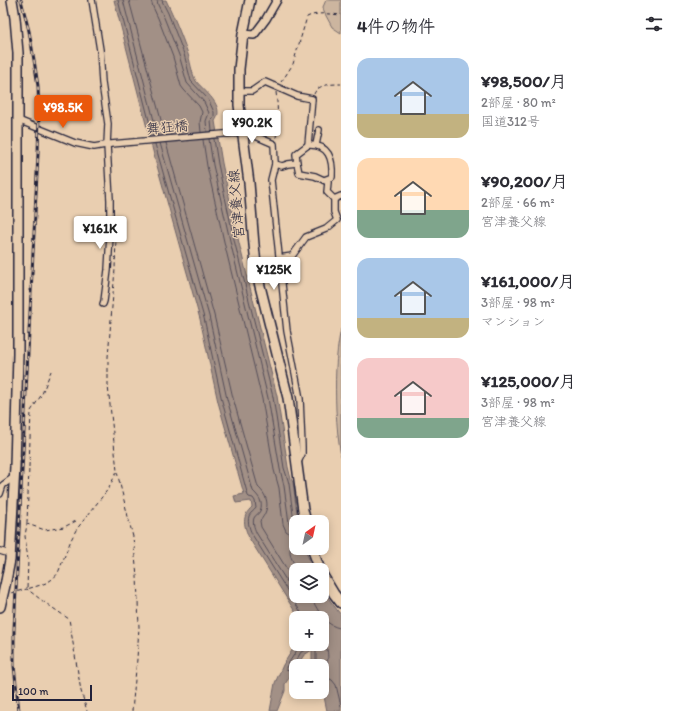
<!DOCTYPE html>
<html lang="ja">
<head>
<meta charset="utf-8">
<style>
  :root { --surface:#fff; --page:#f7f7f7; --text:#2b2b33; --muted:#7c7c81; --accent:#ea580c }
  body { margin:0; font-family:Itim,"Klee One",sans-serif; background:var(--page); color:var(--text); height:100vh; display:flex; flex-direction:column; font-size:15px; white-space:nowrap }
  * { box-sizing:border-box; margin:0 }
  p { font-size:13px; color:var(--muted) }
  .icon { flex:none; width:22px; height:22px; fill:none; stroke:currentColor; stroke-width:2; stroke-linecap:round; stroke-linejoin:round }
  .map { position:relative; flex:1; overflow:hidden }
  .drawer { display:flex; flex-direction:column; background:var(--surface); width:340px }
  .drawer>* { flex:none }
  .needle { width:26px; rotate:33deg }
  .tools { position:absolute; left:289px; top:515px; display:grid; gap:8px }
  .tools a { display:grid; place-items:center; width:40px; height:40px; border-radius:8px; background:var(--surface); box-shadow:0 2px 10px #0003; font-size:20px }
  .scale { position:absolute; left:12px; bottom:10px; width:80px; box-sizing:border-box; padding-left:4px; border:2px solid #22223b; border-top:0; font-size:11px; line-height:14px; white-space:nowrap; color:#22223b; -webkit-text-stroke:3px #e9ceb0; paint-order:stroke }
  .price { position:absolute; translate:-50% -34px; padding:0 9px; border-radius:4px; background:#fff; color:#222; font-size:13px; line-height:26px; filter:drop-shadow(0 1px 2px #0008) }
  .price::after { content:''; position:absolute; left:50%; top:24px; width:12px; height:9px; margin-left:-6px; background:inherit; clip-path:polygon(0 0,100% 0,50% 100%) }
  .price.active { background:var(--accent); color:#fff }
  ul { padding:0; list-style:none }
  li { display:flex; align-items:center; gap:12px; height:100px; padding:0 16px }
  li span { display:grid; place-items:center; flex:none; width:112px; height:80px; border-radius:12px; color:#555 }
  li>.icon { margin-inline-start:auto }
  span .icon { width:48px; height:48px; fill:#fffc; stroke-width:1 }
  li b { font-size:17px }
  h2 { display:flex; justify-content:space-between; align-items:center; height:48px; padding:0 16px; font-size:17px }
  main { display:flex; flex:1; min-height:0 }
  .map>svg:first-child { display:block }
</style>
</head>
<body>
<main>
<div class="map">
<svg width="341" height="711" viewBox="0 0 341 711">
  <rect width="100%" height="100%" fill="#e9ceb0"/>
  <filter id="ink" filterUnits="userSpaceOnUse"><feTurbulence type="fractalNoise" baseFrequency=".025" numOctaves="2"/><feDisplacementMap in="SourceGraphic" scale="8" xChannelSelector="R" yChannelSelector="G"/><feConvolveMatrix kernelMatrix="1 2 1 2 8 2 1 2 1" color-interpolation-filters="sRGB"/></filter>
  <g filter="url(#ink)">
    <g fill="#ccb59f" stroke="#776c6d">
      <polygon points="326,0 341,0 341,33 332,27 324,12 323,7"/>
      <path d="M 341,329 L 341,456 C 338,441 337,425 336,410 C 335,383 335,356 341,329 Z"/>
    </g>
    <path fill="#a29086" stroke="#6f6468" d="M 114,0 L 166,0 C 174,17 181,34 187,51 C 190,59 192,75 196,81 C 204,91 226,106 215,121 L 222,163 L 239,243 L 277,396 L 288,467 L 291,479 L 293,482 L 298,522 L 296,522 L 296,548 L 304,548 L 314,570 L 296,570 L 296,596 L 322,596 L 322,588 L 331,602 L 341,615 L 341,711 L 327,711 L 322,687 L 322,666 L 312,666 L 312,650 L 304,655 L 285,684 L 285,691 L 277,711 L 270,711 L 275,683 L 283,665 L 296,644 L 322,644 L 322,618 L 299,618 L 249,538 C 244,525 241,517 252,507 L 251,501 L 236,503 L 234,496 L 244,494 L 218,402 L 200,319 L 154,155 Z"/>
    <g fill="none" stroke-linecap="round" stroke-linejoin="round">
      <g stroke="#554e59" stroke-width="1">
        <polyline points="118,0 153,136"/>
        <polyline points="123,0 158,136"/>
        <polyline points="129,0 165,135"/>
        <polyline points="151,0 153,7 158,18 173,57 181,86 184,90 199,106 202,112 200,122 201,132"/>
        <polyline points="157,0 158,5 163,15 179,55 187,83 204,102 209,113 206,121 207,132"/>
        <polyline points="162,0 163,3 168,13 184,54 191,81 208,99 214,112 214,116 211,121 212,131"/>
        <polyline points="209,139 213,165 231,245 268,398 280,469 284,486 289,523 292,528 296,531"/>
        <polyline points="214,139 218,164 235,244 273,397 284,468 288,480 289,484 294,522 296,525"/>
        <path d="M 203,140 L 207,166 L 225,246 L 262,399 L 274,470 L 279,488 L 283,524 L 286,531 L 294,537 C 287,553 290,555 297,570"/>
        <path d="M 160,143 L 209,316 L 227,399 L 253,491 C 258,496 264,502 260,511 C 259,514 255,515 254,518 C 252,523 255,530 257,534 L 296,596"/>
        <path d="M 166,143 L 214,315 L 233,398 L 258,487 C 269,497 270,509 260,521 L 261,527 L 296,584"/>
        <path d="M 155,144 L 204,318 L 222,401 L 248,496 L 249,497 L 253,498 L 255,501 L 256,508 C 254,511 250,513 249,516 C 247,523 250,530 253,536 L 302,614 L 302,618"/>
        <path d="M 310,596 C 317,608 325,627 341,628"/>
        <path d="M 322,640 C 331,649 328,665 324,676 L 332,680 L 336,685 L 341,706"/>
        <polyline points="300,644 299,647 286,667 286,670 289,671 293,666 301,652 311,647 315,648 316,651 316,666"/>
      </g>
      <defs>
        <g id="minor">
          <polyline points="92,0 100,50 102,83 108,124 107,145 110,200 110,235 108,270 104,301 103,304"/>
          <polyline points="239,91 252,91 265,82 297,96 312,99 308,145 296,154 297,163 288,164 282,166 275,164"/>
          <polyline points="18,120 75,143 94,147 111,144 235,133 243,135 251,134 274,144 275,164 271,180 287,331 300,399 302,447 302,454 298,462"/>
          <path d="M 308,145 C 329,144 333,159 332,177 L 324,180"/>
          <polyline points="316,145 319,130"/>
          <polyline points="334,199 341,196"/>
          <polyline points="279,258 292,256 306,237 326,229 337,220 334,212 334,199 327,192 328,182 315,176 299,173 297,163"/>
          <polyline points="0,494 3,485 14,477"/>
          <polyline points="0,551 10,554"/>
        </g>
        <polyline id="tertiary" points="243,34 254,35 266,19 277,0"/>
        <g id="primary">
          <polyline points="250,0 243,34 239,69 239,105 249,183 254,245 256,264 259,282 288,398 303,510 306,522"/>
          <polyline points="312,548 320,570"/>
          <polyline points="322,574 334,594 341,603"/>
        </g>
        <polyline id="trunk" points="0,607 6,581 10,560 15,466 18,354 18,53 15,18 12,0"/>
      </defs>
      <use href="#minor" stroke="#22223b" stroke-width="8"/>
      <use href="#tertiary" stroke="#22223b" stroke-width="10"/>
      <use href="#primary" stroke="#22223b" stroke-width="12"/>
      <use href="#trunk" stroke="#22223b" stroke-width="12"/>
      <g stroke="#22223b" stroke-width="1" stroke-dasharray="4 3" stroke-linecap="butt">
        <path d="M 281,82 L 286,75 L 293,64 L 307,17 C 317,12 330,14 341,15"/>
        <path d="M 276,92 C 278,108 278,122 276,138"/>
        <path d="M 314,94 C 318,84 331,84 341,84"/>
        <polyline points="117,472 133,537 137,576 139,627 137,659 132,711"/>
        <path d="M 76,521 L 64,527 L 45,530 L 27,524 L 25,536 L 28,560 L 27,589 C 40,585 50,584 58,573 L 71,540 L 76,530 L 109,488 L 117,471 L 108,386 L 108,357 L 115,269 L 116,237"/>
        <polyline points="27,523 31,411 42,394 51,371"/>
        <polyline points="11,593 27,589 44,602 69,619 81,691 87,711"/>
      </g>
      <use href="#minor" stroke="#e9ceb0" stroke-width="5.5"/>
      <use href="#tertiary" stroke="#e9ceb0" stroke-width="7"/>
      <use href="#primary" stroke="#e9ceb0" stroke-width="9"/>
      <use href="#trunk" stroke="#e9ceb0" stroke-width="9"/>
      <defs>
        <polyline id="rail" points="19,711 14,666 14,629 38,154 39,114 38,86 34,60 29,31 21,0"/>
      </defs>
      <use href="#rail" stroke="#22223b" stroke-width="3"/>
      <use href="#rail" stroke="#e9ceb0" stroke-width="1.5" stroke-dasharray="4.5" stroke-linecap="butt"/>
    </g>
  </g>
  <g text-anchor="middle" stroke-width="3" stroke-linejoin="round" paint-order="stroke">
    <g font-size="14" fill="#22223b" stroke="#e9ceb0">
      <text transform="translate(167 127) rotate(-5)" y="5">舞狂橋</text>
      <text transform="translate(236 204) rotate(-95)" y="5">宮津養父線</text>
    </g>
  </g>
</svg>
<div class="tools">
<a><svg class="needle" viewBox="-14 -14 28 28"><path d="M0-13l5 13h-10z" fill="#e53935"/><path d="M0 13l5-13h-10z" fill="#7c7c81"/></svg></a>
<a><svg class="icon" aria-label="layers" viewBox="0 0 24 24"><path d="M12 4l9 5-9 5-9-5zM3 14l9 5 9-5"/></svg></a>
<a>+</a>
<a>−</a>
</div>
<div class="scale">100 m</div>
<b class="price active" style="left:63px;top:129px">¥98.5K</b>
<b class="price" style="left:252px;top:144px">¥90.2K</b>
<b class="price" style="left:100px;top:250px">¥161K</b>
<b class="price" style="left:274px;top:291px">¥125K</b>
</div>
<section class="drawer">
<h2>4件の物件<svg class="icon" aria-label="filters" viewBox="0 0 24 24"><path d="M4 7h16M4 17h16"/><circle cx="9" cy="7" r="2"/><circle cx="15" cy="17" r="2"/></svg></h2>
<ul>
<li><span style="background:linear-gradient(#a9c7e8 70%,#c2b280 0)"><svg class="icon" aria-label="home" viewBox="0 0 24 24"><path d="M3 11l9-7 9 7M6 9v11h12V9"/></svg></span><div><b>¥98,500/月</b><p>2部屋 · 80 m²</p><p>国道312号</p></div></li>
<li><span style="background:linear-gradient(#ffd9b3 65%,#7fa58c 0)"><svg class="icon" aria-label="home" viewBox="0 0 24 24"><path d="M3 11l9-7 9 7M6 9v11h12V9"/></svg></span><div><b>¥90,200/月</b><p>2部屋 · 66 m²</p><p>宮津養父線</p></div></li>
<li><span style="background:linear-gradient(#a9c7e8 75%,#c2b280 0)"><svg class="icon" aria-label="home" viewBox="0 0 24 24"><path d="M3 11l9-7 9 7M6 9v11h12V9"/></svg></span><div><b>¥161,000/月</b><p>3部屋 · 98 m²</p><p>マンション</p></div></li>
<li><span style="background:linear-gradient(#f6c9c9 75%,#7fa58c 0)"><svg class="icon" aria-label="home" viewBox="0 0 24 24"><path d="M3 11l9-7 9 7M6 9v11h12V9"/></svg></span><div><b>¥125,000/月</b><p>3部屋 · 98 m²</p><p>宮津養父線</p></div></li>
</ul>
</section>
</main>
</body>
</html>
